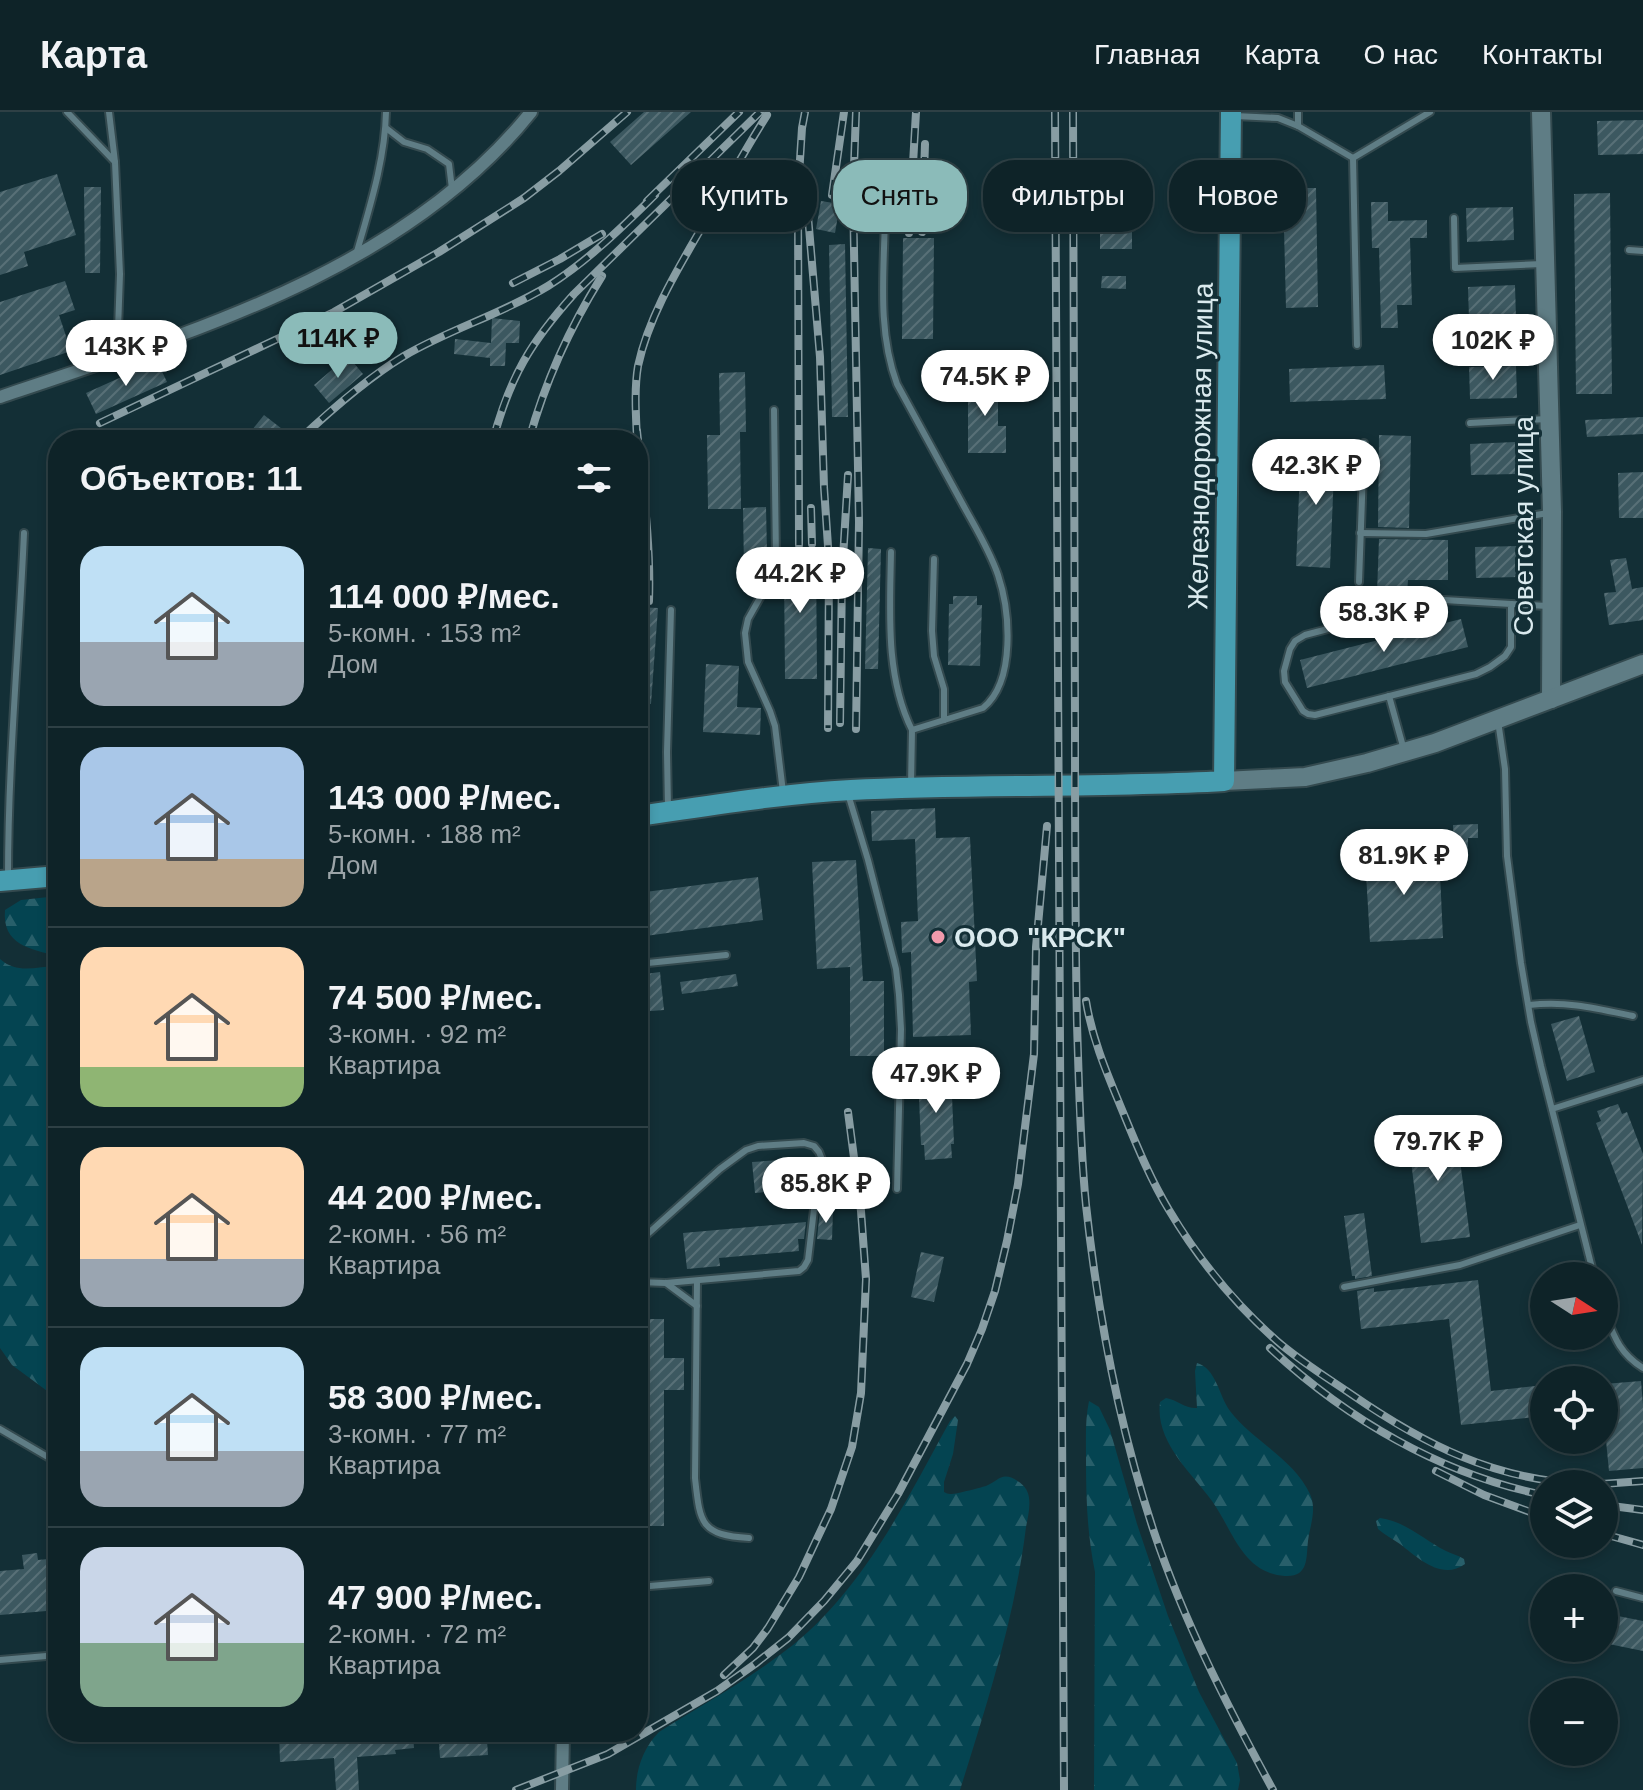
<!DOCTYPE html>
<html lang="ru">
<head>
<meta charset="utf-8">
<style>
  :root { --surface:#0e2328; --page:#1c2f34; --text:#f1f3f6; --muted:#9ba4a8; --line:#2e4045; --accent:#8bbbb9 }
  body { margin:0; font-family:Arial,sans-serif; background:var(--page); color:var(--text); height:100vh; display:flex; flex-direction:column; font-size:30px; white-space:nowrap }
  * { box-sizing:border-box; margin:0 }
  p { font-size:26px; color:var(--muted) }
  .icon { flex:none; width:44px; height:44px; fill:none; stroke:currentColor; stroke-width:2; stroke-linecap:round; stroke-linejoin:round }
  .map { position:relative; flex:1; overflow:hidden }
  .panel { position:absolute; left:48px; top:318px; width:600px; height:1312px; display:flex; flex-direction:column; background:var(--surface); border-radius:32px; box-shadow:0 4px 12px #0003,0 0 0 2px var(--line) }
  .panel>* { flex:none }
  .hud { position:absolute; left:672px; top:48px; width:760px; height:72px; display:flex; gap:16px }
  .needle { width:52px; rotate:102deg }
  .tools { position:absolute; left:1530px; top:1150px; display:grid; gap:16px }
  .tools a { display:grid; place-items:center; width:88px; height:88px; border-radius:50%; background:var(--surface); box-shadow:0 4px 12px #0003,0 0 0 2px var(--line); font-size:40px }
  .price { position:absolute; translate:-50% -68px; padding:0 18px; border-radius:28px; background:#fff; color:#222; font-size:26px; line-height:52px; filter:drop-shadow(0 2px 4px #0008) }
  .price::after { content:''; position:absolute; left:50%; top:48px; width:24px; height:18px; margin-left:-12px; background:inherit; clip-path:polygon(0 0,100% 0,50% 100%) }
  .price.current { background:var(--accent); color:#111 }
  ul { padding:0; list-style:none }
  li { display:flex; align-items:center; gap:24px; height:200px; padding:0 32px }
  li+li { border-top:2px solid var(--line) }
  li span { display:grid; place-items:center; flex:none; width:224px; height:160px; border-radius:24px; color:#555 }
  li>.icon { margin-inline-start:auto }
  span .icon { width:96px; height:96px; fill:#fffc; stroke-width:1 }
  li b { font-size:34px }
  h2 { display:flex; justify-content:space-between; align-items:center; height:96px; padding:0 32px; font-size:34px }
  .chip { padding:0 28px; border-radius:32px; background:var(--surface); box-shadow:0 4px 12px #0003,0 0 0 2px var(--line); font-size:28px; line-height:72px }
  .chip.current { background:var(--accent); color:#111 }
  header { display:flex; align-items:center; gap:48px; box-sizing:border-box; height:112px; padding:0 40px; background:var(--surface); border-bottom:2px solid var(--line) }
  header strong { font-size:38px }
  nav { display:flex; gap:44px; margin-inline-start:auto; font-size:28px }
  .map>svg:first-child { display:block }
</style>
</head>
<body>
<header>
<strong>Карта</strong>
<nav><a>Главная</a><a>Карта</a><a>О нас</a><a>Контакты</a></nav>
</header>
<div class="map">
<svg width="1643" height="1678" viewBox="0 0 1643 1678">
  <defs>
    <pattern id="forest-firs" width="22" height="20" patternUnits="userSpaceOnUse" patternTransform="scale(2)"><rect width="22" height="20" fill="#044451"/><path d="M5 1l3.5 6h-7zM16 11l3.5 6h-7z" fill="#285f6a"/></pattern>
    <pattern id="building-hatch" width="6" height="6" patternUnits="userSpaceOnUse" patternTransform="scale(2)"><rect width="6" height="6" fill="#3c5860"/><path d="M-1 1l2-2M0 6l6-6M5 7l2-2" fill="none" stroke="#587077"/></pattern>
  </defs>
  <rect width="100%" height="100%" fill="#132f36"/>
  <g fill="url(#forest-firs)">
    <path d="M 58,784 L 58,844 C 30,837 2,833 5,798 L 21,788 Z"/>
    <path d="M 0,847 C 18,863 37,854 58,854 L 58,1287 L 12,1253 L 0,1236 Z"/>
    <path d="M 1197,1251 C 1216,1256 1219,1284 1230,1299 C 1253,1329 1293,1346 1310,1382 C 1317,1398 1310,1413 1308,1429 C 1306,1446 1309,1465 1285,1464 C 1242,1461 1233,1418 1212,1389 C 1191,1360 1155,1330 1160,1290 L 1166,1286 C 1177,1288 1186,1297 1197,1296 L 1195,1259 Z"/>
    <path d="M 1089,1289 L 1099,1295 L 1110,1318 L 1137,1412 L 1168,1504 L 1199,1580 L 1237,1651 L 1240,1668 L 1238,1678 L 1094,1678 L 1095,1460 C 1087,1421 1086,1385 1086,1346 C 1086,1327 1085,1308 1089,1289 Z"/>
    <path d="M 955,1304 L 958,1308 L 953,1342 L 944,1370 L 944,1380 C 946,1381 948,1382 950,1382 C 953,1383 983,1375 986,1374 C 999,1369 1002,1358 1019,1370 C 1021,1371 1026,1376 1027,1379 C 1032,1389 1028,1405 1026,1415 C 1015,1505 987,1592 960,1678 L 636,1678 C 636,1656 644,1635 659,1620 C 704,1592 751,1566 793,1533 C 865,1474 906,1389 950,1309 Z"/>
    <path d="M 1380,1406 C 1405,1409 1424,1428 1446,1439 C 1452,1442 1458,1443 1464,1447 L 1465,1452 C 1442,1469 1418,1446 1400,1432 C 1393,1427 1385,1423 1378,1417 L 1376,1409 Z"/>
  </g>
  <g fill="url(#building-hatch)">
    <polygon points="644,0 691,0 631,53 610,30"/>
    <polygon points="1643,8 1643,42 1598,43 1597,9"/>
    <polygon points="57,62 76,123 24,140 28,154 0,163 0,80"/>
    <polygon points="930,66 945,66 944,92 952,92 951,114 930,114"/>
    <polygon points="84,75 101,75 100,161 85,161"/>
    <polygon points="1283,76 1316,76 1318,195 1286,196"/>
    <polygon points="1610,81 1612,282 1576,282 1574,82"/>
    <polygon points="821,89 840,92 835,121 816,117"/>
    <polygon points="1371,90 1388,90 1388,109 1427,108 1427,126 1410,126 1412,193 1397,193 1398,216 1381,216 1379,136 1372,136"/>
    <polygon points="1513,95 1514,128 1467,130 1466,96"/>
    <rect x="774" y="100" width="15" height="18"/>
    <rect x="1100" y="111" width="32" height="26"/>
    <polygon points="903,126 934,126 933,227 902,227"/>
    <polygon points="845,132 848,305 832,305 829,133"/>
    <polygon points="1102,164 1126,164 1126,177 1101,176"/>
    <polygon points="65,169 75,198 59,203 71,239 0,263 0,190"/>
    <polygon points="1515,173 1516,207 1469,208 1468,175"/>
    <polygon points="492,206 520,209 519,231 506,231 505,254 490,254 490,246 454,242 455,227 491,231"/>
    <polygon points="348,244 363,262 329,291 314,273"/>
    <polygon points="157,249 167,270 96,302 86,281"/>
    <polygon points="1384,253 1386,287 1290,290 1289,257"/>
    <polygon points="1516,254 1517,286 1470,287 1469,255"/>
    <polygon points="745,260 746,320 740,320 741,397 708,397 707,323 720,323 719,261"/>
    <polygon points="968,267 998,267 998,314 1006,314 1006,341 968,341"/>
    <polygon points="264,303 286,320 279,328 244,328"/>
    <polygon points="1643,305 1643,322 1587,325 1585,308"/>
    <polygon points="1379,323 1411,324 1409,416 1378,415"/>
    <polygon points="1515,330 1516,362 1471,363 1470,332"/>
    <polygon points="1301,334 1335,336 1330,456 1296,454"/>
    <polygon points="1643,360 1643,406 1619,406 1618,361"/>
    <polygon points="766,395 767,440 770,440 770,446 767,457 744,457 743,396"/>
    <polygon points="1379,427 1448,428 1448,468 1408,468 1407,482 1377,481"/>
    <polygon points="1519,434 1519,465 1476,466 1475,435"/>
    <polygon points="868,436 881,437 878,557 865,557"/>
    <polygon points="782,440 816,440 817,567 785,567 784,457 779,457"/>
    <polygon points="1626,446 1632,477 1643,475 1643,508 1609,513 1604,481 1616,480 1610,448"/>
    <polygon points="953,484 977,484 977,493 982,493 980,554 948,553 949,492 953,492"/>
    <polygon points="638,495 658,496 651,592 638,591"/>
    <polygon points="1461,507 1468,535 1307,576 1300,548"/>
    <polygon points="706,552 739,554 737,595 761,596 760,623 703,620"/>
    <polygon points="935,696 936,726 970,725 977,869 969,870 971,923 913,925 911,840 902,841 901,810 918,809 915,727 872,729 871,699"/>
    <polygon points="1478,712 1478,726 1468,726 1468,738 1454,738 1453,713"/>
    <polygon points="1439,741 1443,826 1370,830 1365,744"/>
    <polygon points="856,748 863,869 884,869 884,944 850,944 850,855 817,857 812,750"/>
    <polygon points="758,765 763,808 638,825 638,781"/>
    <polygon points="660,860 664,898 638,900 638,863"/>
    <polygon points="736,862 738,874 682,882 680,870"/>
    <polygon points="1579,904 1595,960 1567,969 1551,912"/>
    <polygon points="951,960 954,1032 951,1032 952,1046 925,1048 924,1033 921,1033 918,962"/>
    <polygon points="1618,992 1622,1002 1627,1000 1643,1042 1642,1133 1596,1011 1601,1009 1597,999"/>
    <polygon points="1455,1010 1470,1125 1421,1131 1407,1016"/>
    <polygon points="807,1046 810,1076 755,1081 752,1050"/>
    <polygon points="820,1098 833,1098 832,1128 817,1127"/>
    <polygon points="1364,1101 1372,1164 1355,1167 1355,1164 1352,1164 1344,1104"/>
    <polygon points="806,1110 804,1127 798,1127 799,1139 719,1146 720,1154 687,1157 683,1121"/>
    <polygon points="921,1140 944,1145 934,1190 911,1185"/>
    <polygon points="1478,1168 1491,1279 1544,1273 1544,1304 1461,1313 1449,1207 1361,1217 1357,1179 1374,1176 1374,1180"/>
    <polygon points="638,1207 664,1207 664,1246 684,1246 684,1278 664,1278 664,1414 638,1414"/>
    <polygon points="1641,1269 1643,1293 1643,1356 1609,1359 1604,1308 1604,1272"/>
    <polygon points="37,1441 38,1448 58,1446 58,1498 0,1503 0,1459 24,1457 22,1443"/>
    <polygon points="1608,1502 1643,1509 1643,1539 1604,1531"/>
    <polygon points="279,1620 370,1620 370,1626 413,1623 414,1636 395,1638 396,1642 357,1645 359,1678 336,1678 334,1646 280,1650"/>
    <polygon points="487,1629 488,1643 440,1646 439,1632"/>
  </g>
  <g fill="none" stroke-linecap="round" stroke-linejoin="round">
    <defs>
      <g id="lane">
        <polyline points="67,0 115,50 120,162 117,245"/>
        <polyline points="109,0 115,50"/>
        <polyline points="1298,0 1298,14 1353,46 1357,233"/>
        <polyline points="1235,4 1278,6 1298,14"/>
        <polyline points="386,16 404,30 427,37 449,52 452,77"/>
        <polyline points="1353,46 1430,0"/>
        <path d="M 885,104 C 884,161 877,218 897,272 C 919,312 941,352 962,391 C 975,415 989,437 998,463 C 1010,499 1016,569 983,596 L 912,618 L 911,673"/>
        <polyline points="1454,106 1455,156 1542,152"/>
        <polyline points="1629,138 1643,139"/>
        <path d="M 356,143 C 369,97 385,49 386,0"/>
        <polyline points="774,298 776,447 770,468 748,507 745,521 748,550 770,599 775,614 783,680"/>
        <polyline points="1470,311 1547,307"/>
        <polyline points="1360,421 1426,422 1548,401"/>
        <path d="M 891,440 C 890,499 885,564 912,618"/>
        <polyline points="934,447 932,519 934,544 944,577 944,608"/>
        <polyline points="1359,470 1364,331"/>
        <polygon points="1444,488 1511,492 1511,535 1505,544 1490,555 1476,562 1315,603 1308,602 1303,599 1285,570 1284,559 1290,537 1295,529 1305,523 1427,491"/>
        <polyline points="1511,492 1548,494"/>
        <polyline points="1389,584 1404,638"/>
        <polyline points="1498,609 1505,657 1507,744 1521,851 1531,910 1541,954 1594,1164"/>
        <polyline points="848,682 868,748 896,857 899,883 901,917 897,1077"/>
        <polyline points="668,696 667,640 671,498"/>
        <path d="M 8,765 C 8,650 19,536 24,421"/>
        <polyline points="638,852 726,843"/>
        <path d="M 1529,893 C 1568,889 1595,896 1633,904"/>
        <polyline points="1552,997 1643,968"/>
        <polyline points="638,1134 642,1127 720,1057 746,1038 758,1034 804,1031 814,1034 819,1040 823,1050 823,1060 822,1071 815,1089 808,1148 804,1155 799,1159 666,1171 638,1170"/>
        <path d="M 697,1169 L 695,1366 C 700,1411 700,1423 749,1426"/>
        <polyline points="666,1171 697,1194"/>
        <polyline points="1344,1175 1460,1153 1580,1113"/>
        <path d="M 1604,1199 C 1614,1224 1619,1241 1643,1256"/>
        <polyline points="0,1317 58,1351"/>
        <polyline points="638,1475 709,1469"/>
        <polyline points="1616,1479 1643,1486"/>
        <polyline points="0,1548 58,1543"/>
      </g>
      <g id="street">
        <path d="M 0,285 C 186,222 403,160 531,0"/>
        <polyline points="562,1678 563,1620"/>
      </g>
      <g id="secondary">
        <polyline points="1541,0 1552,400 1551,587"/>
        <polyline points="1224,669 1305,665 1367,651 1435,631 1643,552"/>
      </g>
      <g id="primary">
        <path d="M 638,704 C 709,694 779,682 851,678 C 975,672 1100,676 1224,669 L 1231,0"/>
        <polyline points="0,769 58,764"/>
      </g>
    </defs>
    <use href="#lane" stroke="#344a4f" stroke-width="10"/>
    <use href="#street" stroke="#344a4f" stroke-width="16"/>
    <use href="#secondary" stroke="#344a4f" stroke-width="22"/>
    <use href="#primary" stroke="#344a4f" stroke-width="24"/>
    <use href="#lane" stroke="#5f7d85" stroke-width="6"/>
    <use href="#street" stroke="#5f7d85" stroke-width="12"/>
    <use href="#secondary" stroke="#5f7d85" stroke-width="18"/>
    <use href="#primary" stroke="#479eb1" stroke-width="20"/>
    <defs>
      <g id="rail">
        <polyline points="856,0 853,82 859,410 856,617"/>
        <polyline points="1055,0 1064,1678"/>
        <path d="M 1073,0 C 1074,204 1074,407 1075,611 C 1075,711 1075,812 1077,912 C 1079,972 1080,1033 1086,1093 C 1098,1204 1119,1314 1154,1420 C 1184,1510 1228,1595 1273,1678"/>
        <polyline points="832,83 844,0"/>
        <polyline points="647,89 739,0"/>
        <polyline points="808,104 820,245 824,375 829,449 828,616"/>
        <polyline points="922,120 925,32"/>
        <polyline points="909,121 916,0"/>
        <polyline points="513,171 560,147 602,122"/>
        <polyline points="100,311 334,200 439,140 524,86 559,59 627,0"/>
        <path d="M 637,319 C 643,376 651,432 649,489"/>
        <path d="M 299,328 C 331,298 366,267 404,244 C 450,217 502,202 548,174 C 588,149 621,116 655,83"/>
        <path d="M 493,328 C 510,265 530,231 574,182 L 760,0"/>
        <path d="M 529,328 C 545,270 570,215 602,164"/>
        <path d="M 637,328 C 636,304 634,278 638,254 C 649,203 679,155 705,110 C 725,74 745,38 767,3"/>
        <polyline points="811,396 812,432"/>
        <polyline points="799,433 798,79 802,16 805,0"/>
        <polyline points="840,611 842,463 848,363"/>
        <path d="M 1086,889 C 1092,926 1106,959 1120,993 C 1135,1029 1149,1065 1169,1098 C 1197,1145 1235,1192 1277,1229 C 1300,1249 1326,1265 1351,1282 C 1425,1333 1494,1368 1586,1372"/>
        <path d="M 1270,1236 C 1347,1307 1440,1362 1544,1383"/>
        <polyline points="1436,1359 1484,1383 1544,1405"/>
        <polyline points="1602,1372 1643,1369"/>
        <polyline points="1604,1393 1643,1398"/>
        <polyline points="1604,1422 1643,1433"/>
        <polyline points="724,1563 753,1536 768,1516 799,1465 831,1397 852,1335 861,1281 866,1167 861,1099 848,1000"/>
        <polyline points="516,1678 608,1642 717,1579 755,1552 788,1526 824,1489 857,1449 898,1382 967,1252 982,1217 995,1179 1007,1129 1018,1072 1034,942 1036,835 1047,714"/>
      </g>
    </defs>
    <use href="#rail" stroke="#889da3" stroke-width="8"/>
    <use href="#rail" stroke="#132f36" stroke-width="5" stroke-dasharray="15" stroke-linecap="butt"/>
  </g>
  <circle fill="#f29aac" stroke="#132f36" stroke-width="3" cx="938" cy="825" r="8"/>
  <g text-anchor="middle" stroke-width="6" stroke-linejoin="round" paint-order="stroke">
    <g font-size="28" fill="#daeaee" stroke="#132f36">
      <text transform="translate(1200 334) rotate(-89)" y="10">Железнодорожная улица</text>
      <text transform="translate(1523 414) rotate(-90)" y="10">Советская улица</text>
    </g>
    <g font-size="28" font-weight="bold" fill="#daeaee" stroke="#132f36" text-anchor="start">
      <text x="954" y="835">ООО "КРСК"</text>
    </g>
  </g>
</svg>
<div class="tools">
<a><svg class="needle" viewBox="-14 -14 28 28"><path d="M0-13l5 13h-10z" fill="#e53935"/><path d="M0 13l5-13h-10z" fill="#9ba4a8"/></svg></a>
<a><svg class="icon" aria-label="locate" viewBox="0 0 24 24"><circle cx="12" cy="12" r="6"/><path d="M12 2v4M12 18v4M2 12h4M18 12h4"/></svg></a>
<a><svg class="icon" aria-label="layers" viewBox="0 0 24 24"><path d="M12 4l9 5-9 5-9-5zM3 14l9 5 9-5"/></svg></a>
<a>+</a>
<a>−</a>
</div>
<b class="price current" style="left:338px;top:268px">114K ₽</b>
<b class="price" style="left:1493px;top:270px">102K ₽</b>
<b class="price" style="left:126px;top:276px">143K ₽</b>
<b class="price" style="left:985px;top:306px">74.5K ₽</b>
<b class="price" style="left:1316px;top:395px">42.3K ₽</b>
<b class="price" style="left:800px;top:503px">44.2K ₽</b>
<b class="price" style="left:1384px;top:542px">58.3K ₽</b>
<b class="price" style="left:1404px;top:785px">81.9K ₽</b>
<b class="price" style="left:936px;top:1003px">47.9K ₽</b>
<b class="price" style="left:1438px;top:1071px">79.7K ₽</b>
<b class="price" style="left:826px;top:1113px">85.8K ₽</b>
<div class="hud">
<a class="chip">Купить</a>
<a class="chip current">Снять</a>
<a class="chip">Фильтры</a>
<a class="chip">Новое</a>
</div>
<section class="panel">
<h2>Объектов: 11<svg class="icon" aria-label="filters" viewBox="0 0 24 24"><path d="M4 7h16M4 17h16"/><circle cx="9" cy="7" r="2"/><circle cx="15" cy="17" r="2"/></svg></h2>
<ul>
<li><span style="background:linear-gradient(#bfe0f5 60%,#9aa5b1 0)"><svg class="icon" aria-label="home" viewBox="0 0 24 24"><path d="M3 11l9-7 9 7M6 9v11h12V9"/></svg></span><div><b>114 000 ₽/мес.</b><p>5-комн. · 153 m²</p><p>Дом</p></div></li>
<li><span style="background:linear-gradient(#a9c7e8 70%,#b9a48a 0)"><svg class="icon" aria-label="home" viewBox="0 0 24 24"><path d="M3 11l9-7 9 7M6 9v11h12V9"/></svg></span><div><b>143 000 ₽/мес.</b><p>5-комн. · 188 m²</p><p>Дом</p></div></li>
<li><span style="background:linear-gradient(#ffd9b3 75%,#8fb573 0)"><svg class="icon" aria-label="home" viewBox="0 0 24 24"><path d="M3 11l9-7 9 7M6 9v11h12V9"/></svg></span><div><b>74 500 ₽/мес.</b><p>3-комн. · 92 m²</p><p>Квартира</p></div></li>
<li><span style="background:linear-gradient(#ffd9b3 70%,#9aa5b1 0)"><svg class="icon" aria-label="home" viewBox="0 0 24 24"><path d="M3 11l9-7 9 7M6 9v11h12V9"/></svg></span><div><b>44 200 ₽/мес.</b><p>2-комн. · 56 m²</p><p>Квартира</p></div></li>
<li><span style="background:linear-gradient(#bfe0f5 65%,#9aa5b1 0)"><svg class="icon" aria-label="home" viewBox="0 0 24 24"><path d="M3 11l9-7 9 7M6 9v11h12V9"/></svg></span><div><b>58 300 ₽/мес.</b><p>3-комн. · 77 m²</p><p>Квартира</p></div></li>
<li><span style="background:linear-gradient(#c9d6e8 60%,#7fa58c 0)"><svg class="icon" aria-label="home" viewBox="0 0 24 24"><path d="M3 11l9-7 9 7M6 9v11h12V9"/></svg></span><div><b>47 900 ₽/мес.</b><p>2-комн. · 72 m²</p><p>Квартира</p></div></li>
</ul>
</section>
</div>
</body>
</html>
